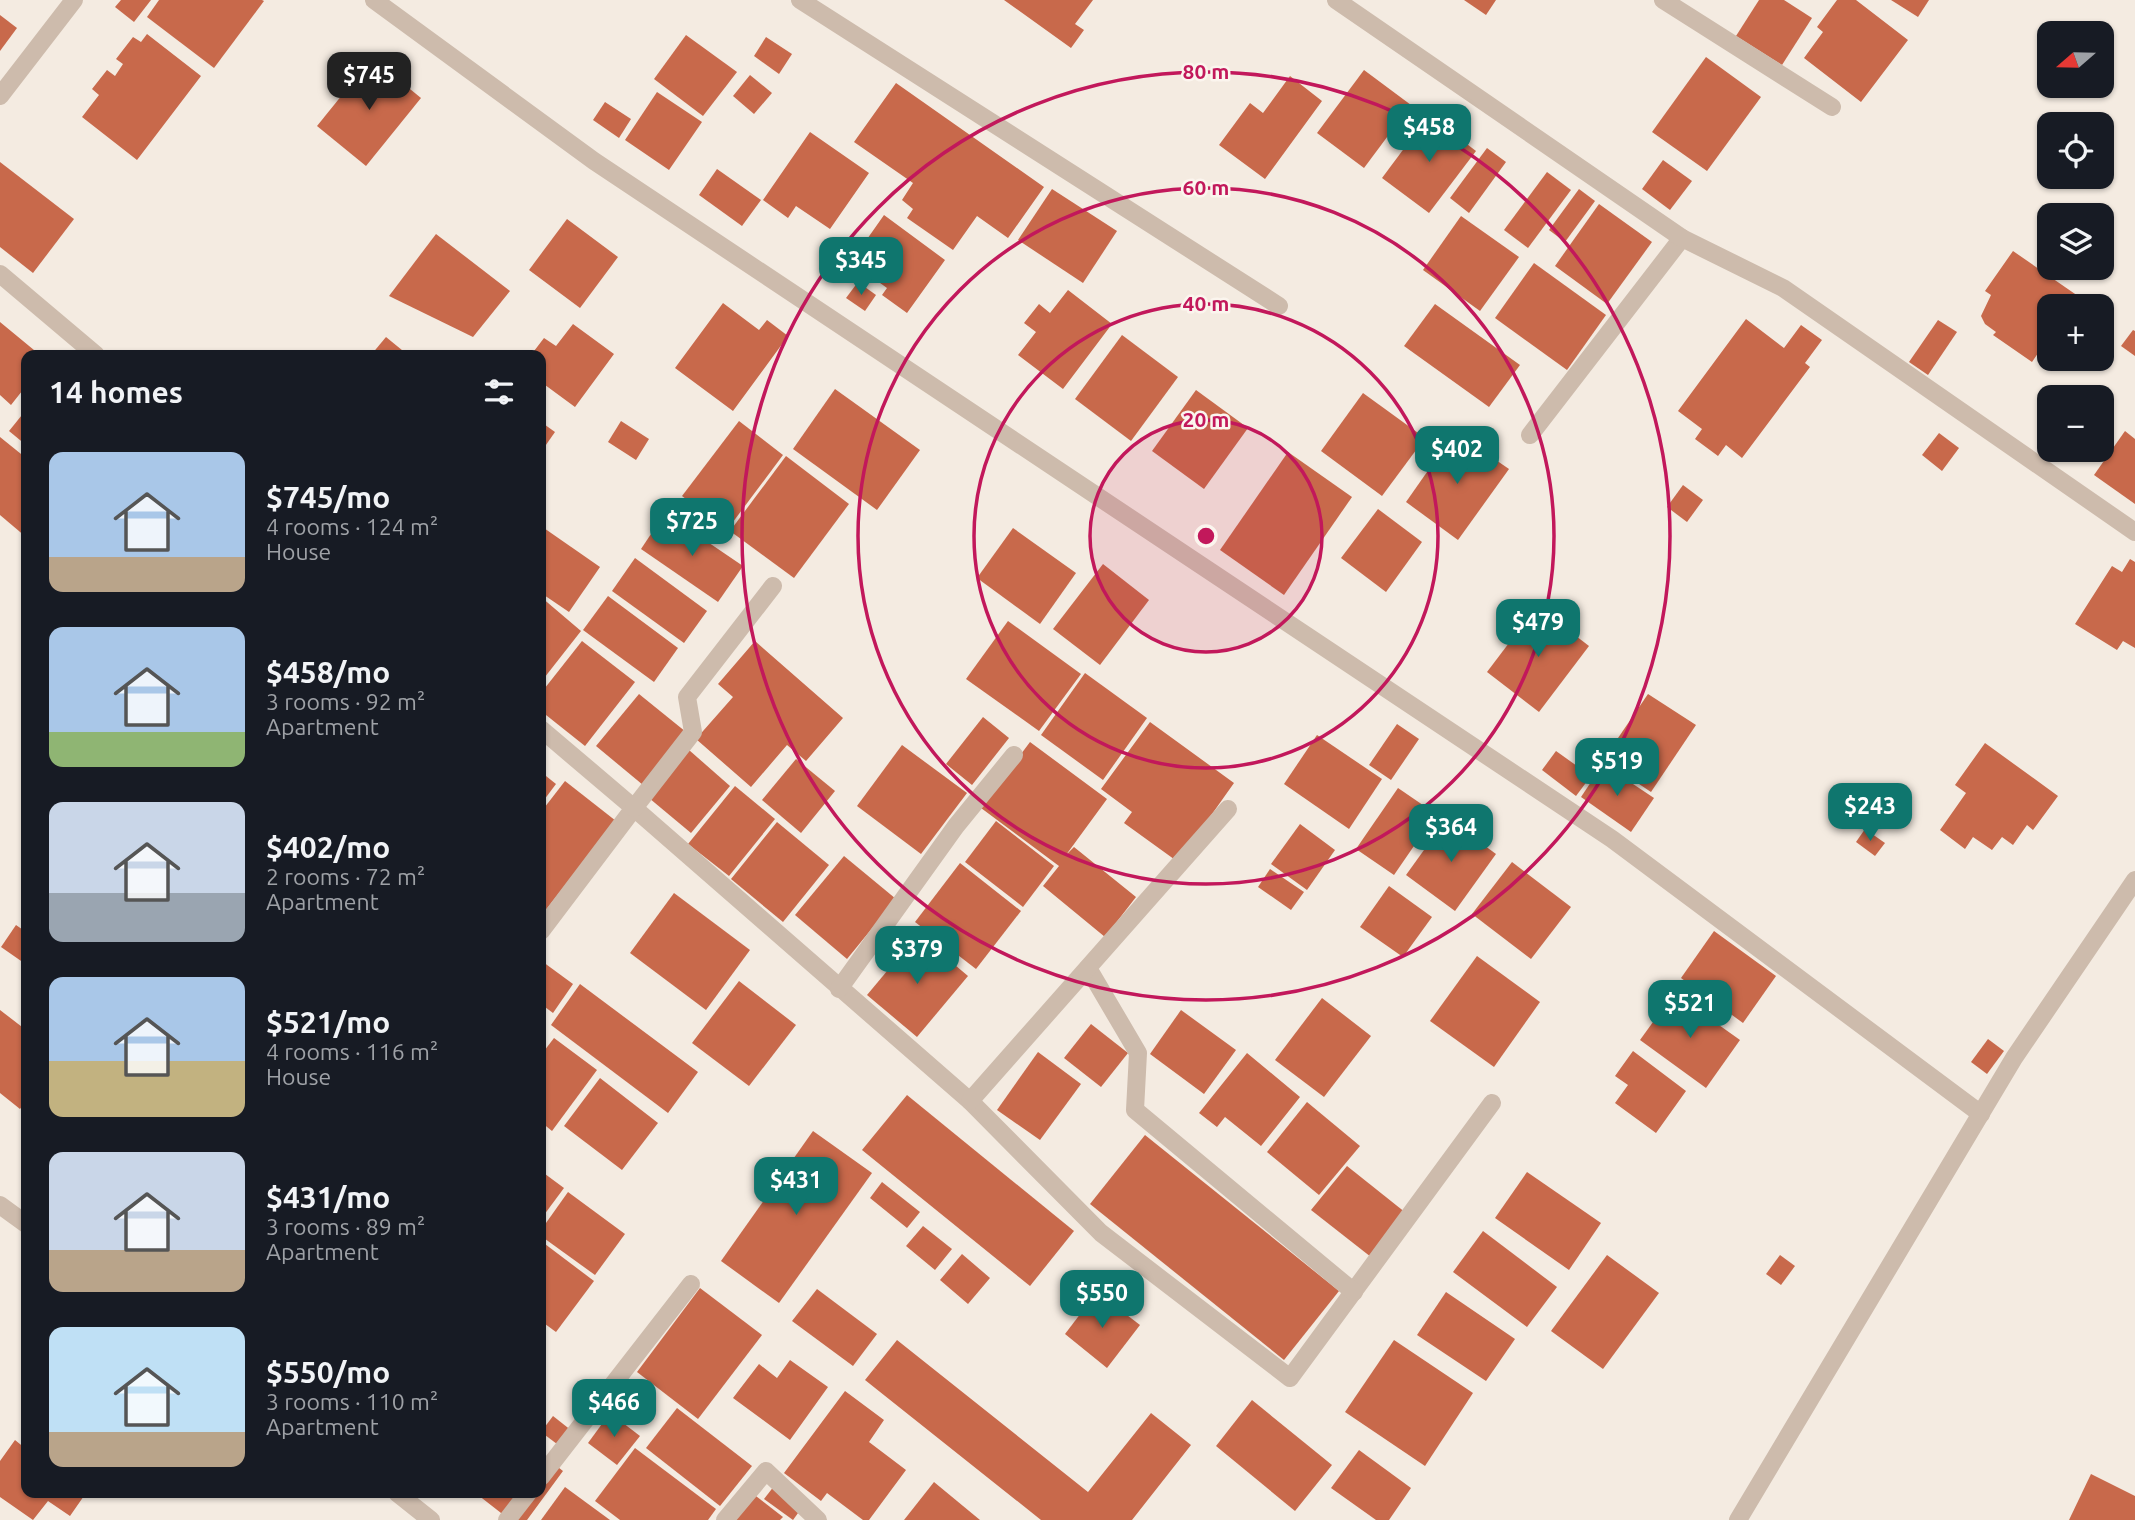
<!DOCTYPE html>
<html lang="en">
<head>
<meta charset="utf-8">
<style>
  :root { --surface:#171b24; --page:#242831; --text:#f1f3f6; --muted:#9ea1a6; --accent:#0f766e }
  body { margin:0; font-family:Ubuntu,sans-serif; background:var(--page); color:var(--text); height:100vh; display:flex; flex-direction:column; font-size:26px; white-space:nowrap }
  * { box-sizing:border-box; margin:0 }
  p { font-size:23px; color:var(--muted) }
  .icon { flex:none; width:38px; height:38px; fill:none; stroke:currentColor; stroke-width:2; stroke-linecap:round; stroke-linejoin:round }
  .map { position:relative; flex:1; overflow:hidden }
  .details { position:absolute; left:21px; top:350px; width:525px; height:1148px; display:flex; flex-direction:column; background:var(--surface); border-radius:14px; box-shadow:0 2px 5px #0004 }
  .details>* { flex:none }
  .needle { width:46px; rotate:250deg }
  .buttons { position:absolute; left:2037px; top:21px; display:grid; gap:14px }
  .buttons a { display:grid; place-items:center; width:77px; height:77px; border-radius:14px; background:var(--surface); box-shadow:0 2px 5px #0004; font-size:35px }
  .price { position:absolute; translate:-50% -60px; padding:0 16px; border-radius:14px; background:var(--accent); color:#fff; font-size:23px; line-height:46px; filter:drop-shadow(0 2px 4px #0008) }
  .price::after { content:''; position:absolute; left:50%; top:42px; width:21px; height:16px; margin-left:-10px; background:inherit; clip-path:polygon(0 0,100% 0,50% 100%) }
  .price.current { background:#222; color:#fff }
  ul { padding:0; list-style:none }
  li { display:flex; align-items:center; gap:21px; height:175px; padding:0 28px }
  li span { display:grid; place-items:center; flex:none; width:196px; height:140px; border-radius:14px; color:#555 }
  li>.icon { margin-inline-start:auto }
  span .icon { width:84px; height:84px; fill:#fffc; stroke-width:1 }
  li b { font-size:30px }
  h2 { display:flex; justify-content:space-between; align-items:center; height:84px; padding:0 28px; font-size:30px }
  .map>svg:first-child { display:block }
</style>
</head>
<body>
<div class="map">
<svg width="2135" height="1520" viewBox="0 0 2135 1520">
  <rect width="100%" height="100%" fill="#f4ebe1"/>
  <g fill="#c8694b">
    <polygon points="121,0 151,0 134,22 115,7"/>
    <polygon points="159,0 262,0 264,1 214,68 147,17"/>
    <polygon points="1004,0 1093,0 1075,24 1084,30 1071,48"/>
    <polygon points="1464,0 1496,0 1486,15"/>
    <polygon points="1759,0 1784,0 1812,18 1782,65 1736,36"/>
    <polygon points="1837,0 1856,0 1908,40 1861,102 1804,58 1823,32 1817,27"/>
    <polygon points="1891,0 1929,0 1918,17"/>
    <polygon points="0,15 17,28 0,51"/>
    <polygon points="147,34 201,76 137,160 82,117 99,95 92,89 107,70 115,76 123,64 116,59 133,37 141,42"/>
    <polygon points="686,35 737,72 703,116 654,79"/>
    <polygon points="766,37 792,54 779,74 754,56"/>
    <polygon points="1706,57 1761,97 1707,171 1652,132"/>
    <polygon points="372,58 421,98 366,166 317,126"/>
    <polygon points="1364,70 1411,105 1364,168 1317,133"/>
    <polygon points="750,75 772,93 754,114 733,96"/>
    <polygon points="1290,76 1322,101 1265,179 1219,145 1250,103 1263,113"/>
    <polygon points="896,83 1044,187 1008,238 977,216 953,250 907,218 913,209 902,200 913,183 854,142"/>
    <polygon points="657,92 702,122 669,170 625,140"/>
    <polygon points="605,102 631,119 619,138 593,120"/>
    <polygon points="1429,115 1476,151 1429,213 1382,178"/>
    <polygon points="810,132 869,173 830,229 796,206 788,218 763,200"/>
    <polygon points="1487,148 1506,162 1469,213 1450,198"/>
    <polygon points="1663,160 1692,181 1670,210 1642,189"/>
    <polygon points="0,162 74,219 33,273 0,247"/>
    <polygon points="717,169 761,200 742,226 699,195"/>
    <polygon points="1547,172 1571,190 1528,248 1504,230"/>
    <polygon points="1052,189 1117,231 1083,283 1018,240"/>
    <polygon points="1579,189 1595,201 1565,242 1549,230"/>
    <polygon points="1599,204 1652,242 1607,304 1555,266"/>
    <polygon points="884,215 945,260 907,313 882,295 887,288 851,262"/>
    <polygon points="1461,216 1519,257 1480,311 1423,270"/>
    <polygon points="567,219 618,257 580,308 529,270"/>
    <polygon points="436,234 510,291 473,337 389,296"/>
    <polygon points="2013,251 2078,296 2071,306 2049,306 2049,337 2032,362 1993,335 1996,332 1985,324 1981,316 1991,295 1985,291"/>
    <polygon points="1534,263 1606,315 1567,370 1495,318"/>
    <polygon points="858,282 876,295 865,311 846,298"/>
    <polygon points="1068,290 1112,324 1063,389 1018,355 1036,332 1024,323 1039,304 1050,313"/>
    <polygon points="723,303 759,330 767,320 788,336 733,411 675,368"/>
    <polygon points="1435,304 1520,365 1489,407 1404,346"/>
    <polygon points="1746,319 1784,348 1801,325 1822,340 1805,363 1810,367 1742,458 1726,445 1718,456 1695,439 1702,429 1678,411"/>
    <polygon points="1938,320 1957,332 1928,375 1909,362"/>
    <polygon points="0,322 40,355 26,355 26,386 11,405 0,395"/>
    <polygon points="573,324 614,354 575,407 541,382 541,355 531,355 544,338 556,346"/>
    <polygon points="2133,330 2135,331 2135,356 2121,346"/>
    <polygon points="1122,335 1178,377 1131,441 1075,399"/>
    <polygon points="386,337 408,355 371,355"/>
    <polygon points="835,389 920,450 877,510 793,449"/>
    <polygon points="1196,390 1248,428 1204,489 1152,451"/>
    <polygon points="1363,393 1425,438 1382,496 1321,451"/>
    <polygon points="26,410 26,445 9,431"/>
    <polygon points="621,421 649,439 636,460 608,442"/>
    <polygon points="739,421 783,455 727,530 682,496"/>
    <polygon points="541,422 555,432 541,452"/>
    <polygon points="2125,431 2135,439 2135,504 2094,475"/>
    <polygon points="1455,432 1509,469 1458,540 1406,502"/>
    <polygon points="1939,433 1959,448 1942,471 1922,455"/>
    <polygon points="0,437 26,458 26,537 0,515"/>
    <polygon points="1288,452 1352,497 1284,595 1220,550"/>
    <polygon points="786,456 849,504 794,578 730,531"/>
    <polygon points="1683,485 1703,500 1687,522 1667,507"/>
    <polygon points="1378,509 1422,542 1386,592 1341,558"/>
    <polygon points="665,513 743,566 718,602 641,549"/>
    <polygon points="541,526 600,567 569,612 541,593"/>
    <polygon points="1013,528 1076,573 1040,624 977,578"/>
    <polygon points="635,558 707,611 684,643 612,591"/>
    <polygon points="2130,559 2135,562 2135,648 2123,641 2117,650 2075,624 2112,566 2122,572"/>
    <polygon points="1103,564 1149,600 1100,665 1053,629"/>
    <polygon points="608,596 678,648 654,682 583,630"/>
    <polygon points="541,597 581,631 541,682"/>
    <polygon points="1537,606 1589,646 1539,712 1487,672"/>
    <polygon points="1008,621 1081,674 1039,731 966,679"/>
    <polygon points="582,641 635,682 585,746 541,711 541,693"/>
    <polygon points="755,641 843,718 806,761 787,745 751,787 696,739 733,697 718,684"/>
    <polygon points="1085,673 1147,718 1103,780 1041,735"/>
    <polygon points="639,694 686,732 643,785 596,746"/>
    <polygon points="1648,694 1696,725 1651,792 1603,760"/>
    <polygon points="983,717 1009,738 972,785 946,764"/>
    <polygon points="1150,722 1234,783 1178,862 1124,823 1132,812 1101,789"/>
    <polygon points="1397,724 1419,739 1391,780 1369,765"/>
    <polygon points="1317,735 1382,779 1349,829 1284,784"/>
    <polygon points="1030,742 1107,799 1066,855 1074,847 1136,897 1105,937 1043,886 1059,866 981,808"/>
    <polygon points="1985,743 2058,796 2033,830 2027,825 2013,845 2002,837 1992,850 1973,837 1965,849 1940,830 1966,793 1955,785"/>
    <polygon points="902,745 967,793 921,854 857,806"/>
    <polygon points="689,750 730,786 691,833 649,798"/>
    <polygon points="1556,751 1591,776 1576,796 1542,770"/>
    <polygon points="796,759 835,791 801,833 762,800"/>
    <polygon points="1603,764 1654,798 1631,832 1581,797"/>
    <polygon points="541,772 556,784 541,804"/>
    <polygon points="565,781 616,821 541,916 541,812"/>
    <polygon points="735,786 775,819 729,876 688,844"/>
    <polygon points="1398,788 1436,814 1394,875 1356,849"/>
    <polygon points="1447,818 1496,854 1455,911 1406,875"/>
    <polygon points="996,821 1054,866 1023,907 965,862"/>
    <polygon points="777,822 829,865 783,922 731,879"/>
    <polygon points="1300,824 1335,850 1307,890 1271,864"/>
    <polygon points="1865,829 1885,843 1875,856 1856,842"/>
    <polygon points="844,856 896,899 847,959 795,915"/>
    <polygon points="1512,862 1571,907 1531,959 1472,914"/>
    <polygon points="960,863 1021,911 976,969 915,922"/>
    <polygon points="1270,869 1304,892 1291,910 1258,887"/>
    <polygon points="1389,886 1432,917 1403,957 1360,927"/>
    <polygon points="674,893 750,950 706,1010 630,953"/>
    <polygon points="16,925 26,932 24,963 1,947"/>
    <polygon points="1714,931 1776,976 1743,1023 1681,978"/>
    <polygon points="918,934 968,976 917,1037 867,995"/>
    <polygon points="1477,956 1540,1002 1494,1067 1430,1021"/>
    <polygon points="543,962 573,984 553,1013 541,1004 541,966"/>
    <polygon points="739,981 796,1025 749,1086 692,1043"/>
    <polygon points="580,984 698,1072 668,1113 551,1025"/>
    <polygon points="1674,993 1740,1040 1706,1088 1640,1040"/>
    <polygon points="1322,998 1371,1036 1324,1097 1275,1060"/>
    <polygon points="0,1010 26,1030 26,1101 20,1109 0,1093"/>
    <polygon points="1181,1010 1236,1050 1204,1094 1150,1054"/>
    <polygon points="1091,1024 1128,1053 1101,1087 1064,1058"/>
    <polygon points="554,1038 597,1070 552,1131 541,1122 541,1055"/>
    <polygon points="1988,1039 2004,1051 1987,1074 1971,1062"/>
    <polygon points="1633,1051 1686,1091 1656,1133 1615,1103 1628,1085 1615,1076"/>
    <polygon points="1038,1052 1081,1084 1040,1140 997,1110"/>
    <polygon points="1247,1053 1300,1097 1261,1146 1225,1117 1217,1127 1199,1113"/>
    <polygon points="600,1078 658,1123 622,1170 564,1126"/>
    <polygon points="907,1095 1074,1231 1030,1286 862,1150"/>
    <polygon points="1307,1102 1360,1146 1319,1195 1267,1152"/>
    <polygon points="813,1131 872,1173 779,1303 721,1261"/>
    <polygon points="1145,1135 1339,1291 1284,1360 1090,1204"/>
    <polygon points="1347,1166 1406,1213 1371,1257 1311,1210"/>
    <polygon points="541,1171 564,1188 541,1219"/>
    <polygon points="1527,1172 1601,1223 1569,1270 1495,1218"/>
    <polygon points="882,1182 920,1212 907,1228 870,1198"/>
    <polygon points="568,1192 625,1234 595,1275 541,1236 541,1230"/>
    <polygon points="923,1226 952,1249 935,1270 906,1246"/>
    <polygon points="1483,1231 1557,1287 1527,1327 1453,1272"/>
    <polygon points="541,1241 594,1281 556,1332 541,1321"/>
    <polygon points="962,1254 990,1278 968,1304 940,1280"/>
    <polygon points="1607,1255 1659,1293 1603,1369 1551,1331"/>
    <polygon points="1780,1255 1795,1266 1781,1285 1766,1274"/>
    <polygon points="700,1288 762,1335 698,1419 637,1372"/>
    <polygon points="817,1289 877,1334 853,1366 792,1321"/>
    <polygon points="1097,1292 1140,1325 1107,1368 1065,1334"/>
    <polygon points="1446,1292 1515,1339 1486,1381 1417,1335"/>
    <polygon points="897,1340 1088,1492 1151,1413 1191,1445 1132,1520 1041,1520 865,1380"/>
    <polygon points="1394,1340 1473,1393 1425,1466 1345,1412"/>
    <polygon points="790,1360 828,1387 790,1440 733,1398 759,1364 777,1378"/>
    <polygon points="845,1391 884,1420 869,1442 906,1470 869,1520 863,1520 827,1493 821,1501 784,1473"/>
    <polygon points="1252,1400 1332,1465 1295,1511 1216,1446"/>
    <polygon points="677,1408 752,1466 720,1506 646,1448"/>
    <polygon points="610,1413 640,1436 617,1465 588,1443"/>
    <polygon points="553,1416 572,1431 561,1447 541,1432"/>
    <polygon points="15,1440 26,1449 26,1493 86,1493 70,1516 48,1501 33,1520 0,1497 0,1461"/>
    <polygon points="635,1448 716,1509 708,1520 620,1520 595,1501"/>
    <polygon points="1359,1450 1411,1488 1389,1520 1376,1520 1331,1488"/>
    <polygon points="541,1454 563,1471 527,1520 510,1520 478,1495 480,1493 541,1493"/>
    <polygon points="2091,1474 2135,1496 2135,1520 2069,1520"/>
    <polygon points="778,1481 806,1502 793,1520 764,1499"/>
    <polygon points="934,1482 980,1520 904,1520"/>
    <polygon points="565,1487 610,1520 541,1520"/>
    <polygon points="752,1493 783,1517 780,1520 732,1520"/>
  </g>
  <g fill="none" stroke-linecap="round" stroke-linejoin="round">
    <g stroke="#cdbbac" stroke-width="18">
      <polyline points="1530,435 1682,238"/>
      <polyline points="634,808 970,1101 1101,1233 1290,1378 1492,1103"/>
      <polyline points="1088,968 1138,1053 1135,1110 1354,1292"/>
      <polyline points="839,989 956,826 1014,755"/>
      <polyline points="970,1101 1228,809"/>
      <polyline points="541,1477 691,1284"/>
      <polyline points="507,1520 528,1493"/>
      <polyline points="725,1520 766,1471 818,1520"/>
    </g>
    <g stroke="#cdbbac" stroke-width="18">
      <polyline points="374,0 594,161 1612,839 1981,1114"/>
      <polyline points="800,0 1279,306"/>
      <polyline points="1336,0 1682,238 1783,288 2135,532"/>
      <polyline points="1663,0 1832,107"/>
      <polyline points="0,96 74,0"/>
      <polyline points="0,274 96,355"/>
      <polyline points="541,729 634,808 541,931"/>
      <polyline points="634,808 693,732 687,697 773,586"/>
      <polyline points="1738,1520 2014,1058 2135,880"/>
    </g>
    <g stroke="#cdbbac" stroke-width="18">
      <polyline points="0,1205 26,1224"/>
      <polyline points="397,1493 431,1520"/>
    </g>
  </g>
  <circle cx="1206" cy="536" r="116" fill="#c2185b" fill-opacity=".12"/>
  <g fill="none" stroke="#c2185b" stroke-width="3.5">
    <circle cx="1206" cy="536" r="116"/>
    <circle cx="1206" cy="536" r="232"/>
    <circle cx="1206" cy="536" r="348"/>
    <circle cx="1206" cy="536" r="464"/>
  </g>
  <circle cx="1206" cy="536" r="10" fill="#c2185b" stroke="#fbf5ee" stroke-width="3.5"/>
  <g font-size="21" text-anchor="middle" font-weight="bold" fill="#c2185b" stroke="#fbf5ee" stroke-width="5" stroke-linejoin="round" paint-order="stroke">
    <text x="1206" y="79">80 m</text>
    <text x="1206" y="195">60 m</text>
    <text x="1206" y="311">40 m</text>
    <text x="1206" y="427">20 m</text>
  </g>
</svg>
<div class="buttons">
<a><svg class="needle" viewBox="-14 -14 28 28"><path d="M0-13l5 13h-10z" fill="#e53935"/><path d="M0 13l5-13h-10z" fill="#9ea1a6"/></svg></a>
<a><svg class="icon" aria-label="locate" viewBox="0 0 24 24"><circle cx="12" cy="12" r="6"/><path d="M12 2v4M12 18v4M2 12h4M18 12h4"/></svg></a>
<a><svg class="icon" aria-label="layers" viewBox="0 0 24 24"><path d="M12 4l9 5-9 5-9-5zM3 14l9 5 9-5"/></svg></a>
<a>+</a>
<a>−</a>
</div>
<b class="price current" style="left:369px;top:112px">$745</b>
<b class="price" style="left:1429px;top:164px">$458</b>
<b class="price" style="left:861px;top:297px">$345</b>
<b class="price" style="left:1457px;top:486px">$402</b>
<b class="price" style="left:692px;top:558px">$725</b>
<b class="price" style="left:1538px;top:659px">$479</b>
<b class="price" style="left:1617px;top:798px">$519</b>
<b class="price" style="left:1870px;top:843px">$243</b>
<b class="price" style="left:1451px;top:864px">$364</b>
<b class="price" style="left:917px;top:986px">$379</b>
<b class="price" style="left:1690px;top:1040px">$521</b>
<b class="price" style="left:796px;top:1217px">$431</b>
<b class="price" style="left:1102px;top:1330px">$550</b>
<b class="price" style="left:614px;top:1439px">$466</b>
<section class="details">
<h2>14 homes<svg class="icon" aria-label="filters" viewBox="0 0 24 24"><path d="M4 7h16M4 17h16"/><circle cx="9" cy="7" r="2"/><circle cx="15" cy="17" r="2"/></svg></h2>
<ul>
<li><span style="background:linear-gradient(#a9c7e8 75%,#b9a48a 0)"><svg class="icon" aria-label="home" viewBox="0 0 24 24"><path d="M3 11l9-7 9 7M6 9v11h12V9"/></svg></span><div><b>$745/mo</b><p>4 rooms · 124 m²</p><p>House</p></div></li>
<li><span style="background:linear-gradient(#a9c7e8 75%,#8fb573 0)"><svg class="icon" aria-label="home" viewBox="0 0 24 24"><path d="M3 11l9-7 9 7M6 9v11h12V9"/></svg></span><div><b>$458/mo</b><p>3 rooms · 92 m²</p><p>Apartment</p></div></li>
<li><span style="background:linear-gradient(#c9d6e8 65%,#9aa5b1 0)"><svg class="icon" aria-label="home" viewBox="0 0 24 24"><path d="M3 11l9-7 9 7M6 9v11h12V9"/></svg></span><div><b>$402/mo</b><p>2 rooms · 72 m²</p><p>Apartment</p></div></li>
<li><span style="background:linear-gradient(#a9c7e8 60%,#c2b280 0)"><svg class="icon" aria-label="home" viewBox="0 0 24 24"><path d="M3 11l9-7 9 7M6 9v11h12V9"/></svg></span><div><b>$521/mo</b><p>4 rooms · 116 m²</p><p>House</p></div></li>
<li><span style="background:linear-gradient(#c9d6e8 70%,#b9a48a 0)"><svg class="icon" aria-label="home" viewBox="0 0 24 24"><path d="M3 11l9-7 9 7M6 9v11h12V9"/></svg></span><div><b>$431/mo</b><p>3 rooms · 89 m²</p><p>Apartment</p></div></li>
<li><span style="background:linear-gradient(#bfe0f5 75%,#b9a48a 0)"><svg class="icon" aria-label="home" viewBox="0 0 24 24"><path d="M3 11l9-7 9 7M6 9v11h12V9"/></svg></span><div><b>$550/mo</b><p>3 rooms · 110 m²</p><p>Apartment</p></div></li>
</ul>
</section>
</div>
</body>
</html>
